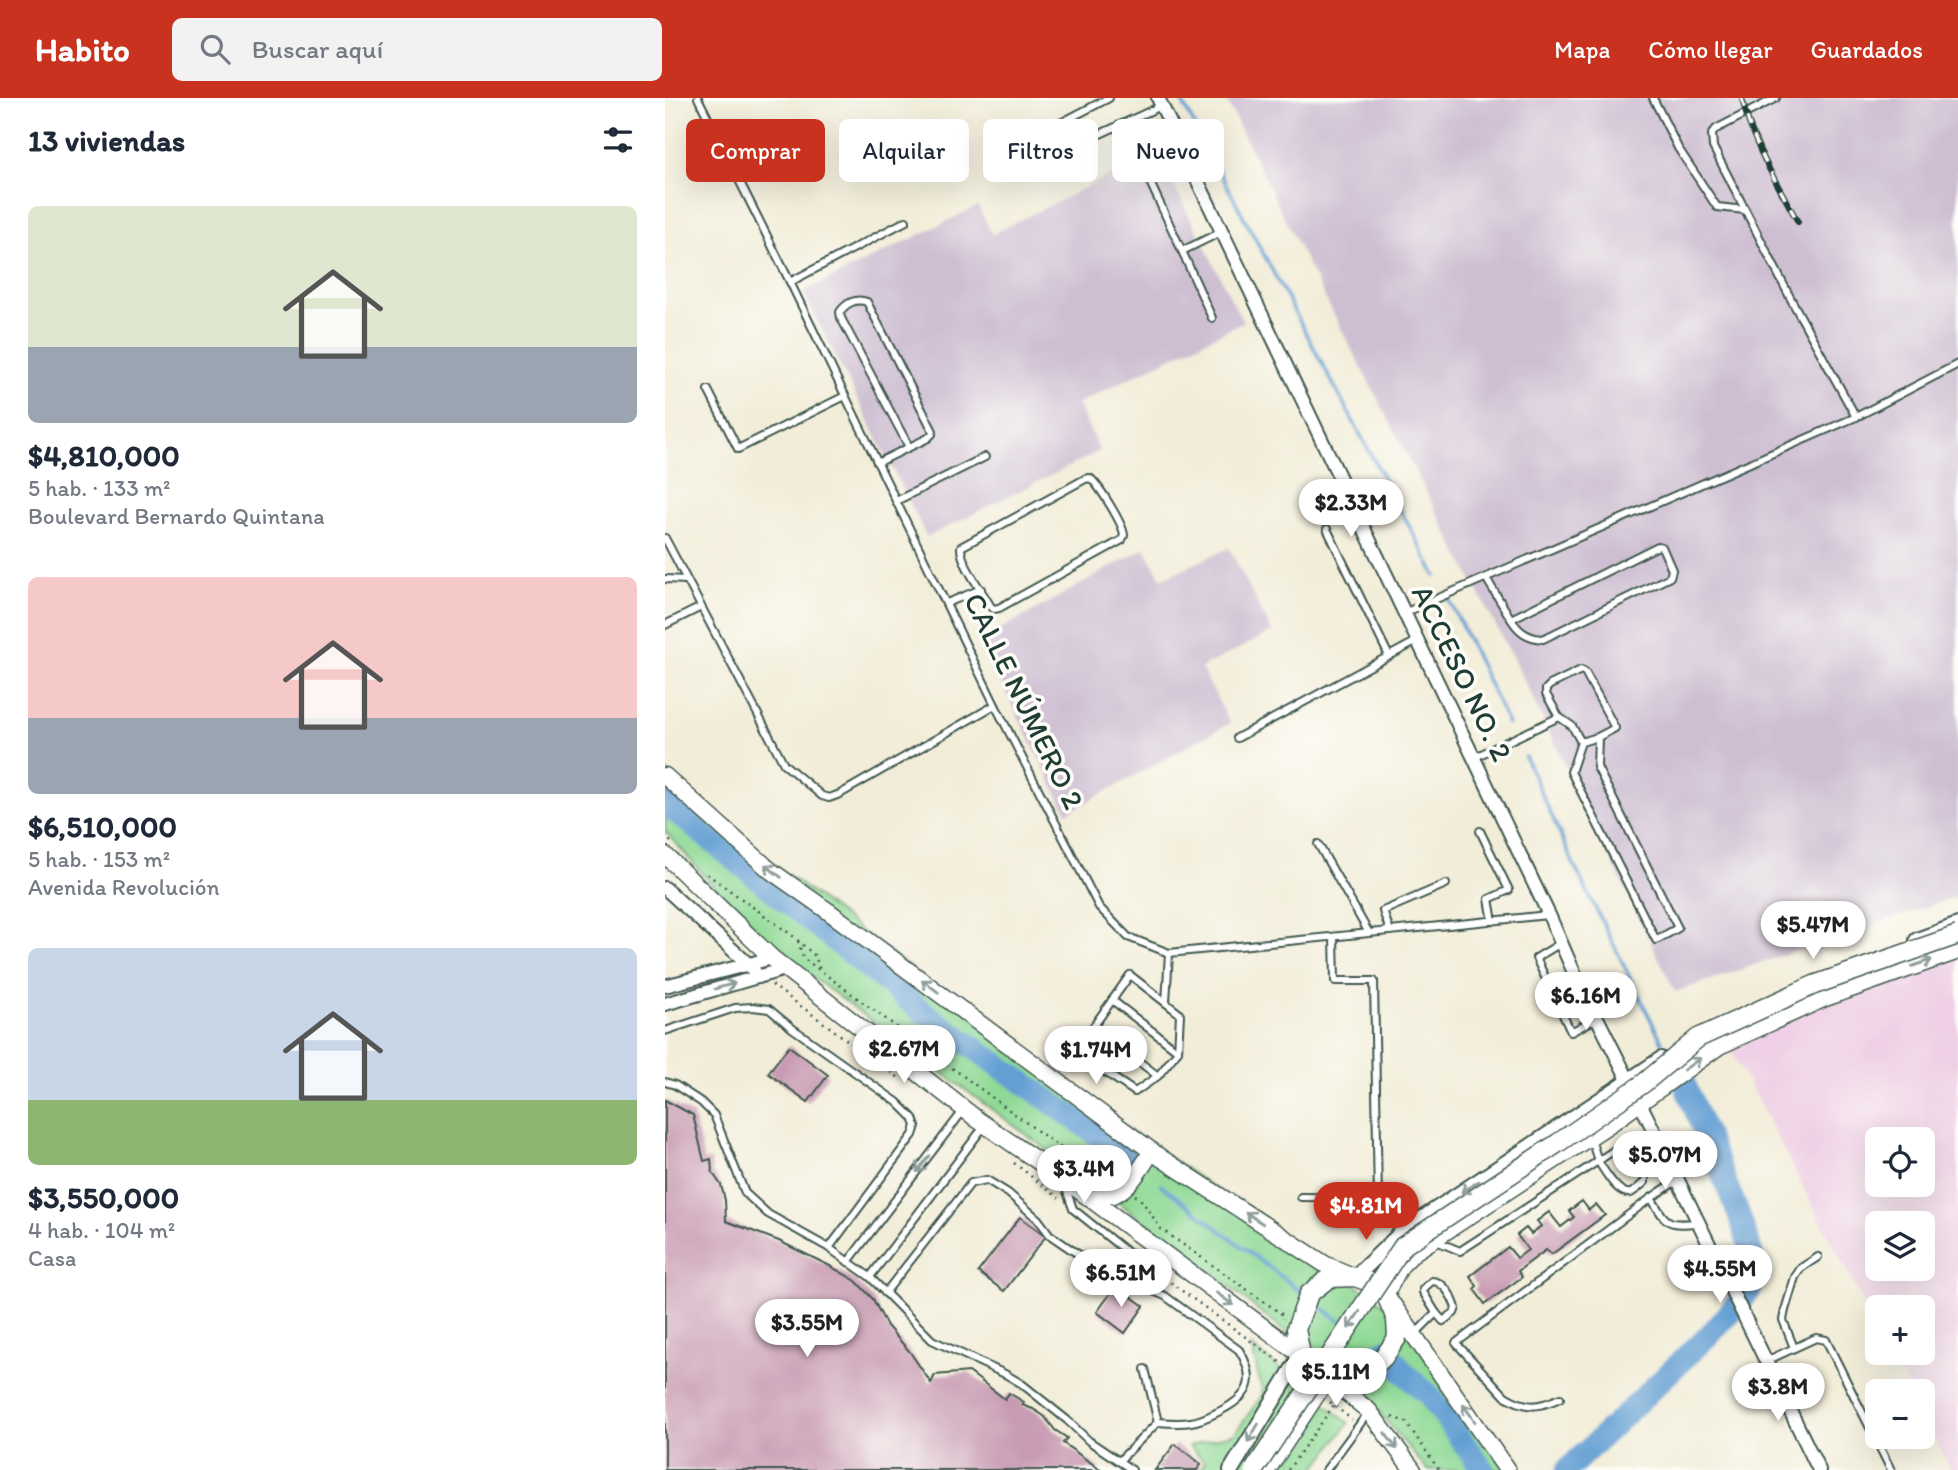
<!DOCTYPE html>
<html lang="es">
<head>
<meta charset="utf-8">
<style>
  :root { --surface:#fff; --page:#f2f2f3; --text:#1f2937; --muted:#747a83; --accent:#c8321e }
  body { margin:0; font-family:Itim,sans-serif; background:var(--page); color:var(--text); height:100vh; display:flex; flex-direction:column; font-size:26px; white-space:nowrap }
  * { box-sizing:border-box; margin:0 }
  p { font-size:23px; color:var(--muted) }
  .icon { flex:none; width:38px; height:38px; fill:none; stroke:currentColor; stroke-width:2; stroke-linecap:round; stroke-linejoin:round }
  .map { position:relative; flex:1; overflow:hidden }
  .details { display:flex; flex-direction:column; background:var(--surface); width:665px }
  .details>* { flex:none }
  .banner { position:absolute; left:21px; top:21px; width:665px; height:63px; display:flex; gap:14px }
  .controls { position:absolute; left:1200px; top:1029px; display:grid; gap:14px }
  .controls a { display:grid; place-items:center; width:70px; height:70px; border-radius:10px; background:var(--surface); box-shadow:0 7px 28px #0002; font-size:35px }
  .price { position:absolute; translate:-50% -60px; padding:0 16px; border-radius:24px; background:#fff; color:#222; font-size:23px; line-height:46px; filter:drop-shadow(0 2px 4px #0008) }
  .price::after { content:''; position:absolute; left:50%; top:42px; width:21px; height:16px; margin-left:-10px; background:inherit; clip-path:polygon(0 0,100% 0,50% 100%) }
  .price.current { background:var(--accent); color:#fff }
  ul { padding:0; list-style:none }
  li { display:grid; align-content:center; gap:14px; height:371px; padding:0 28px }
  li span { display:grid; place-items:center; height:217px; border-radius:10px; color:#555 }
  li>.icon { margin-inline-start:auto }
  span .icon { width:126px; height:126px; fill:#fffc; stroke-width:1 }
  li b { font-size:30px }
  h2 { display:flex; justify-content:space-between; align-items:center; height:84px; padding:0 28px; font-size:30px }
  .chip { padding:0 24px; border-radius:10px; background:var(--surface); box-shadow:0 7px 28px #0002; font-size:24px; line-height:63px }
  .chip.current { background:var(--accent); color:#fff }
  header { display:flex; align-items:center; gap:42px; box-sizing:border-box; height:98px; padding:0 35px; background:var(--accent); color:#fff }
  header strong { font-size:33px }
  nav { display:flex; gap:38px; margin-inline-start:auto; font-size:24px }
  .search { width:490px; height:63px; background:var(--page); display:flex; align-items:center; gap:18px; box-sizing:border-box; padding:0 24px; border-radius:10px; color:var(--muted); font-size:26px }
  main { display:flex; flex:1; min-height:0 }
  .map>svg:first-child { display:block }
</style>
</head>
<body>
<header>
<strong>Habito</strong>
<div class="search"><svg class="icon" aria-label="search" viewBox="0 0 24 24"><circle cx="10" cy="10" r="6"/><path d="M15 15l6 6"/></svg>Buscar aquí</div>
<nav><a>Mapa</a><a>Cómo llegar</a><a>Guardados</a></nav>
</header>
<main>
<section class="details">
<h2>13 viviendas<svg class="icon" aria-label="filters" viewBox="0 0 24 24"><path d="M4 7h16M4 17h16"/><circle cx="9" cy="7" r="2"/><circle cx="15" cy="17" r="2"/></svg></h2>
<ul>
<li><span style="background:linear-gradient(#dfe7d0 65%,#9aa5b1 0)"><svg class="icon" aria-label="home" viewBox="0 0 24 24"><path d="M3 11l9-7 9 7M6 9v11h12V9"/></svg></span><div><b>$4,810,000</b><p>5 hab. · 133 m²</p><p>Boulevard Bernardo Quintana</p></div></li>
<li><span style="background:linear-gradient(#f6c9c9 65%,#9aa5b1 0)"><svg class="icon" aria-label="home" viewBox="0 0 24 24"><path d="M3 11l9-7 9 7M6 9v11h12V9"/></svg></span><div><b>$6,510,000</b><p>5 hab. · 153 m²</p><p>Avenida Revolución</p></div></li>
<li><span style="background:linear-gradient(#c9d6e8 70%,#8fb573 0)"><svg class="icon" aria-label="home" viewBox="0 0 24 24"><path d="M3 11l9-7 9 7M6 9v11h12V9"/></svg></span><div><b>$3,550,000</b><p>4 hab. · 104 m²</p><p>Casa</p></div></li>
</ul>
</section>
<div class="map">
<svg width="1293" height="1372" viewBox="0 0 1293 1372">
  <rect width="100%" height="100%" fill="#fdfcf7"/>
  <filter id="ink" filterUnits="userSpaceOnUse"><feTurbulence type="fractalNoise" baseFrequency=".0143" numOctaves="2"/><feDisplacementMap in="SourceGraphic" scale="14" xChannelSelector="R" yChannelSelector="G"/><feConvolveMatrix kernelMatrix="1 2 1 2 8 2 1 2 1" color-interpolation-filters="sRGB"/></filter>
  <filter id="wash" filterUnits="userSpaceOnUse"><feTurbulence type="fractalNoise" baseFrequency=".00686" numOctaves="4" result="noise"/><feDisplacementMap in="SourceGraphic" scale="28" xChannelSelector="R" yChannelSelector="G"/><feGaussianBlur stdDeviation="1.57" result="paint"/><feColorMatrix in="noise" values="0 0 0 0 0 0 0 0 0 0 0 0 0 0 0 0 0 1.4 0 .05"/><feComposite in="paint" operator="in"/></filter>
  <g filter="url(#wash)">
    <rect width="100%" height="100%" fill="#f2edd8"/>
    <path fill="#efd0e6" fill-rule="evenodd" d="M 1293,852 L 1293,1372 L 1286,1372 L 1258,1319 L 1258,1293 L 1245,1293 L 1225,1255 L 1258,1255 L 1258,1209 L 1213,1209 L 1213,1232 L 1063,946 ZM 1213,1041 L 1258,1041 L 1258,1087 L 1213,1087 ZM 1213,1125 L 1258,1125 L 1258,1171 L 1213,1171 Z"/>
    <g fill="#cdbed2">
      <polygon points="560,0 1293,0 1293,798 1010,894 855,574 644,169"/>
      <polygon points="492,54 578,224 412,306 435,353 262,439 138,194 313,108 327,136"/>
      <polygon points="480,450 496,481 564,450 607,534 536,570 565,625 402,715 315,543"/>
    </g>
    <g fill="#8fd995" stroke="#578b64" stroke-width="2">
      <polygon points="0,672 25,702 400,988 737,1219 846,1372 762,1372 704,1302 525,1157 94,840 0,733"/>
      <polygon points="586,1248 684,1325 649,1372 535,1372 540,1364 524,1348 570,1335 598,1296"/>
    </g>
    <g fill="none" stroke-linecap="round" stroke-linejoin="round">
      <g stroke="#639fd3" stroke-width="3.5">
        <polyline points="515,0 771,478"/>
        <polyline points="784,501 843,626"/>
        <polyline points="860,659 909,767 997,944"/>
        <polyline points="496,1087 639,1196"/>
        <polyline points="648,1203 678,1225"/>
      </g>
      <g stroke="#639fd3" stroke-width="23">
        <polyline points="0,704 7,711 258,914 434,1038 443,1047 467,1065"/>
        <polyline points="721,1252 740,1276 764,1297 818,1372"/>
        <polyline points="902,1372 1046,1235 1085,1192 1088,1159 1074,1117 1018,982"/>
      </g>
    </g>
    <g id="blocks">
      <g fill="#c89bb3">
        <polygon points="124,948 163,977 143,1004 103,975"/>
        <polygon points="0,1002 28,1017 39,1063 46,1061 47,1074 56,1087 60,1102 61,1123 114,1143 165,1168 191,1183 208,1201 222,1228 245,1254 266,1285 270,1277 304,1274 340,1301 344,1295 359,1304 357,1307 368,1311 379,1318 390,1332 402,1340 398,1345 436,1372 0,1372"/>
        <polygon points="917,1103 924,1112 931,1106 940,1117 887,1156 881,1152 853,1173 857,1179 820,1206 809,1191 812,1188 805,1178 843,1149 852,1160 863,1152 852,1137 861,1130 866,1136 876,1128 872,1123 884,1114 896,1129 909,1119 904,1113"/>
        <polygon points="355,1119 381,1138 339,1193 313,1174"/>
        <polygon points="451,1188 479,1208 460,1235 432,1214"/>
        <polygon points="510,1346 536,1366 532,1372 490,1372"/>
      </g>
    </g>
  </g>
  <g filter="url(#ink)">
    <use href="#blocks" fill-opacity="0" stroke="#3f574d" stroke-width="2"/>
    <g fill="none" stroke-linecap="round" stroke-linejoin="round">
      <defs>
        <g id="service">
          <polyline points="33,0 125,184 330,607 434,809 463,839 504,855 883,817"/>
          <polyline points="988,0 1013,50 1052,109 1080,112"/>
          <polyline points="1111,0 1051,31 1047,36 1048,49 1128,205 1191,319"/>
          <polyline points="384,31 444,0"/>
          <polyline points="396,54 496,8"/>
          <polyline points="521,62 484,82 517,153 556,134"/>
          <polyline points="517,153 547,220"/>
          <polyline points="125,184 241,123"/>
          <polyline points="43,292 73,351 180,298"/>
          <path d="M 212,365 L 263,340 L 267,336 L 268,333 L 202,204 C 191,200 181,205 175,214 L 176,220 L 244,349"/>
          <path d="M 425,380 C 434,387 458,426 459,437 C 459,439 457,440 457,442 L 334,510 L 329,511 L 326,509 C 318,494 295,465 296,449 L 420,381 Z"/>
          <polyline points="231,403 320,359"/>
          <polyline points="662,431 724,558"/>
          <polyline points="0,440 119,666 157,698 164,700 175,696 330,607"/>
          <path d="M 821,480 L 846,521 C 854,534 863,540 878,541 L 1005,479 L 1007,472 L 997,449 L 993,448 L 846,521"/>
          <polyline points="0,481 22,482"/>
          <polyline points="282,505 316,491"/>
          <polyline points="739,515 1191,319 1293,266"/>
          <polyline points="0,527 36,509"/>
          <polygon points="916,572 920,574 950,630 933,639 916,644 907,628 894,619 881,596 881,591 885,587"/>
          <polyline points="572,640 752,543"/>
          <polyline points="916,644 906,674 991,842 1013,830 932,669 933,639"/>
          <polyline points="808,660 894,619"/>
          <polyline points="815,733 844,792 824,801 828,823"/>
          <polyline points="653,746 704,835"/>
          <polyline points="725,833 718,813 781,786"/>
          <polyline points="896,845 871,860 906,934 932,920"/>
          <polyline points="447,902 513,953"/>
          <polyline points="501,904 504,855"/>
          <polyline points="0,933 70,910 88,909 104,911 127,930 232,1004 248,1020 251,1028 248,1037 164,1150"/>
          <polyline points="422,962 470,994 493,978 513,953 515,916 465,877 428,929 493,978"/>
          <polyline points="0,984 10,987 36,1004 49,1017 80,1095 103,1116 164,1150 205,1179 267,1242 340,1276 357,1286 402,1322 424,1343 467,1372"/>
          <path d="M 954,1049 L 980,1079 L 980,1084 C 976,1087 970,1093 966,1095 C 953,1098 939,1072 933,1063 Z"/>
          <polyline points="400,1088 408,1111 463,1155 496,1160"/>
          <polyline points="636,1099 713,1100 709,883 670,883 669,839"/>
          <polyline points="986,1100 1013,1082"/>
          <polyline points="771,1143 795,1153 933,1063 926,1041"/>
          <polyline points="183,1164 298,1013"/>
          <polyline points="205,1179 320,1027"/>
          <path d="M 767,1183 C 779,1183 788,1200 791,1210 L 789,1215 L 778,1223 L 771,1215 L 758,1194 L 758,1191 Z"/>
          <path d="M 220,1195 L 306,1085 L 322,1082 L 343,1095 L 373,1121 L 385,1137 L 407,1152 L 437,1172 L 500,1198 L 574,1252 C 594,1284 583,1300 551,1315 C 543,1319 535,1323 526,1324 C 515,1326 504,1325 493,1324 L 454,1363"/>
          <polyline points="751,1235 771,1215"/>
          <polyline points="1129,1250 1118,1222 1120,1212 1130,1179 1136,1170 1153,1159"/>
          <polyline points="1101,1263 1151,1240 1161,1242 1226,1372"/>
          <polyline points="480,1271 493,1324"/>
          <path d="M 895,1300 C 873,1310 862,1311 840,1298 L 791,1245 L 986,1100 C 1003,1127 1001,1127 1034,1125"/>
          <polyline points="661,1372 703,1315"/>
        </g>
        <g id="minor">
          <polyline points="493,0 884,817 907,870 987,1029 1154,1372"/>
          <polyline points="0,790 82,865 94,879"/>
          <polyline points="0,888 107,860"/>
          <polyline points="0,906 120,871"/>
        </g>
        <g id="tertiary">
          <polyline points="1252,842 1293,827"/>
          <polyline points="690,1179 737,1134 996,961"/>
          <polyline points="566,1372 636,1257"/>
        </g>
        <g id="secondary">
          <polyline points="0,678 106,773 163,813 496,1060 661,1167 690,1179"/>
          <polyline points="0,757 107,860 313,1022 396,1079 636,1257"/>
          <path d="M 423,1088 C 427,1091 433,1096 438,1097 C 458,1103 478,1067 487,1053"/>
          <polyline points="728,1207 842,1372"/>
          <polyline points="662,1279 704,1313 748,1372"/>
        </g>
        <g id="primary">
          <polygon points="690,1179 709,1186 720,1195 731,1221 732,1240 719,1259 702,1275 662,1279 636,1257 631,1231 644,1196 664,1180"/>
          <polyline points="720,1195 735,1167 749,1153 949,1022 1054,947 1160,899 1293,852"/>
          <polyline points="601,1372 662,1279"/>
        </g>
      </defs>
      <use href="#service" stroke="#3f574d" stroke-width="10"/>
      <use href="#minor" stroke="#3f574d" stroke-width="16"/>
      <use href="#tertiary" stroke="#3f574d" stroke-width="18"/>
      <use href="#secondary" stroke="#3f574d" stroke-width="19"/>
      <use href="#primary" stroke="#3f574d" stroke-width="21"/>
      <g stroke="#3f574d" stroke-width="2.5" stroke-dasharray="2 5" stroke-linecap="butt">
        <polyline points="0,737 6,744"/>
        <polyline points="42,776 128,838 150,858 155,872"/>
        <polyline points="133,843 138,860 431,1076 448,1080"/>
        <polyline points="107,887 234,980"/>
        <polyline points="349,1065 394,1100"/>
        <polyline points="470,1097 477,1103 496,1131 618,1217 618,1221"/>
        <polyline points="483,1168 616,1265"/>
        <polyline points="665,1304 687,1322"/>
        <polyline points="727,1319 741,1324 774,1372"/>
        <polyline points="623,1372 669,1307"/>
      </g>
      <use href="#service" stroke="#fff" stroke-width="6"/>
      <use href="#minor" stroke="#fff" stroke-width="12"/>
      <use href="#tertiary" stroke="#fff" stroke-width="14"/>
      <use href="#secondary" stroke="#fff" stroke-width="16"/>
      <use href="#primary" stroke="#fff" stroke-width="18"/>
      <defs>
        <path id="rail" d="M 1077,0 C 1086,44 1112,85 1133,124"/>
      </defs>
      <use href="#rail" stroke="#1f3d34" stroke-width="6"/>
      <use href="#rail" stroke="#fdfcf7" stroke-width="3.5" stroke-dasharray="10" stroke-linecap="butt"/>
      <defs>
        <polyline id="primary-bridge" points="589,1372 738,1148 893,1045 979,985 1033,940 1149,887 1293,837"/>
      </defs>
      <use href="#primary-bridge" stroke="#3f574d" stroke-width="21" stroke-linecap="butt"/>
      <use href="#primary-bridge" stroke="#fff" stroke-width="18"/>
    </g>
    <defs><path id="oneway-shaft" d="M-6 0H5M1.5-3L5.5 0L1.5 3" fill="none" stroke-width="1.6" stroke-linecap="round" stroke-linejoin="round" transform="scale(1.75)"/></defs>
    <g stroke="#8f9e9a">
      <use href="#oneway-shaft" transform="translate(108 773) rotate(-142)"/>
      <use href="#oneway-shaft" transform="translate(1257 865) rotate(-19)"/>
      <use href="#oneway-shaft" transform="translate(60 888) rotate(-16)"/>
      <use href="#oneway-shaft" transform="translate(265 888) rotate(-143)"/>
      <use href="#oneway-shaft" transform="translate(1027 966) rotate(-35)"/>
      <use href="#oneway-shaft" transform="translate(258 1066) rotate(128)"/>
      <use href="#oneway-shaft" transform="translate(805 1089) rotate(147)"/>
      <use href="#oneway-shaft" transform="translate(589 1120) rotate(-147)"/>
      <use href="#oneway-shaft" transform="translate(560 1201) rotate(36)"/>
      <use href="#oneway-shaft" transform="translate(689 1222) rotate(124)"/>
      <use href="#oneway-shaft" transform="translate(804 1315) rotate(-125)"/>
      <use href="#oneway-shaft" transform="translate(588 1335) rotate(121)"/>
      <use href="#oneway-shaft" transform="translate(726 1343) rotate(53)"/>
    </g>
  </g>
  <g text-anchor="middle" stroke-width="7" stroke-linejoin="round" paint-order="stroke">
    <g font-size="30" fill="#1f3d34" stroke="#fdfcf7">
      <text transform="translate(797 575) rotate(64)" y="10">ACCESO NO. 2</text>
      <text transform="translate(359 603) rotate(64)" y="10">CALLE NÚMERO 2</text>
    </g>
  </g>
</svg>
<div class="controls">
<a><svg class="icon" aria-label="locate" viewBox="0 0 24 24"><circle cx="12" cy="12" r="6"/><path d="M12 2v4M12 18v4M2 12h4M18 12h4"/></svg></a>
<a><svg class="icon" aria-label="layers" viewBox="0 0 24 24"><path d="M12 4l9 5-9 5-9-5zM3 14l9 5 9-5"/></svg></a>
<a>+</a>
<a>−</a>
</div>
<b class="price" style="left:686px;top:441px">$2.33M</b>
<b class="price" style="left:1148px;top:863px">$5.47M</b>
<b class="price" style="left:921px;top:934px">$6.16M</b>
<b class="price" style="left:239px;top:987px">$2.67M</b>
<b class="price" style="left:431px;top:988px">$1.74M</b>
<b class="price" style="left:1000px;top:1093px">$5.07M</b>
<b class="price" style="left:419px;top:1107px">$3.4M</b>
<b class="price current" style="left:701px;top:1144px">$4.81M</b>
<b class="price" style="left:1055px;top:1207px">$4.55M</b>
<b class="price" style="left:456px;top:1211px">$6.51M</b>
<b class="price" style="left:142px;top:1261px">$3.55M</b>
<b class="price" style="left:671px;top:1310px">$5.11M</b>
<b class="price" style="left:1113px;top:1325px">$3.8M</b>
<div class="banner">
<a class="chip current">Comprar</a>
<a class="chip">Alquilar</a>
<a class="chip">Filtros</a>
<a class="chip">Nuevo</a>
</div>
</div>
</main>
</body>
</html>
